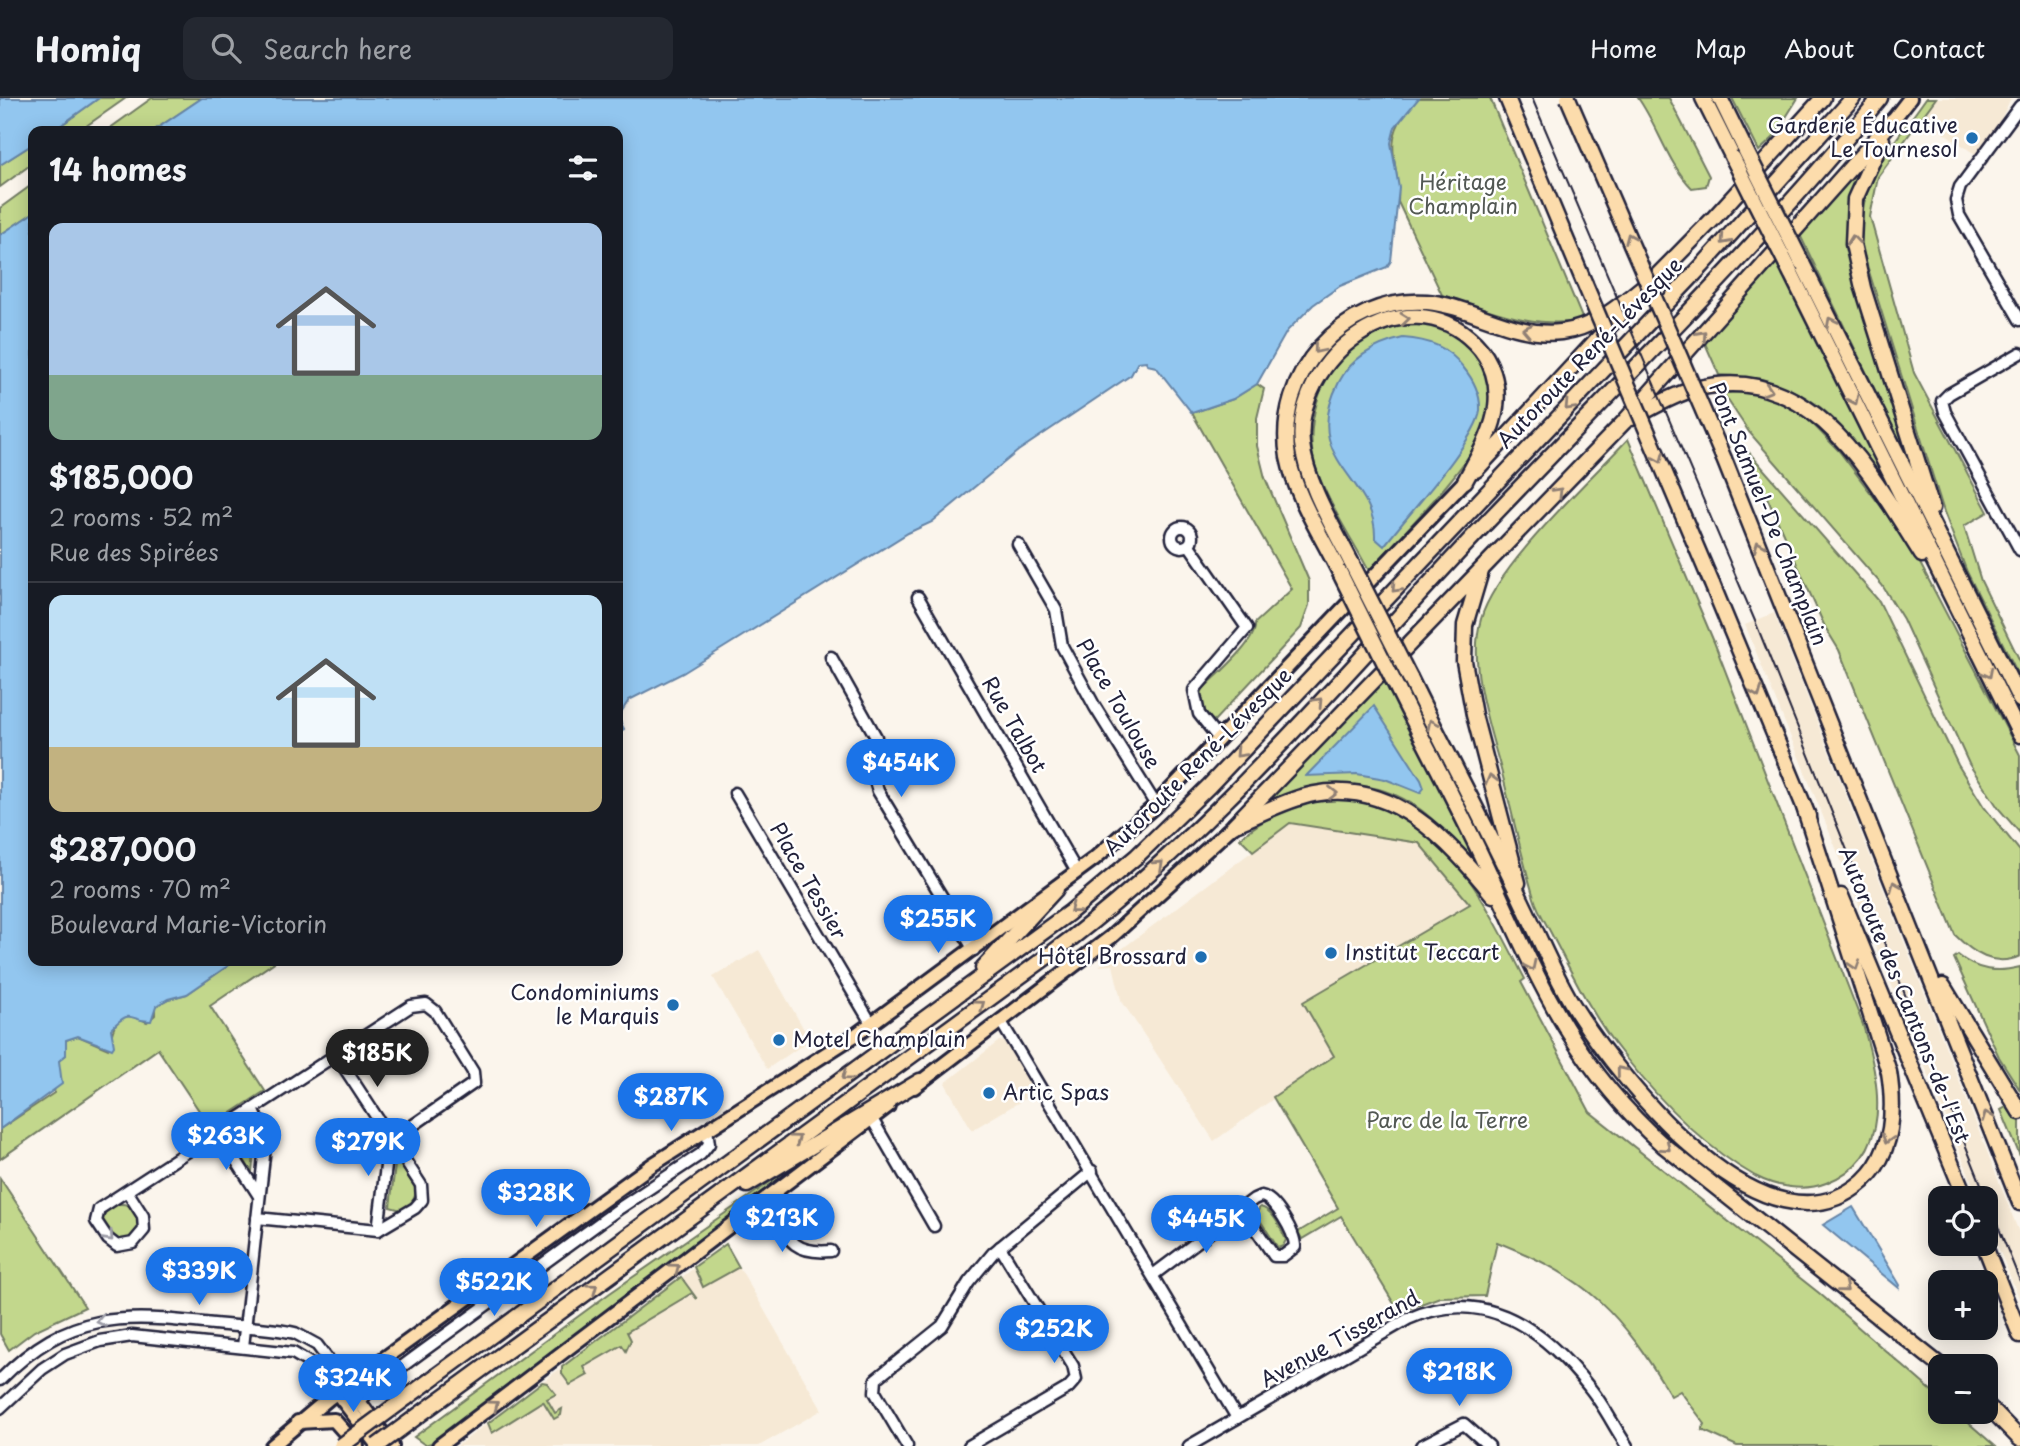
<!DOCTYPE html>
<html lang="en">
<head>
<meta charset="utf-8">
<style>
  :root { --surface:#171b24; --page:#242831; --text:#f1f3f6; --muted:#9ea1a6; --line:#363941; --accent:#1a73e8 }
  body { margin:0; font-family:"Playpen Sans",sans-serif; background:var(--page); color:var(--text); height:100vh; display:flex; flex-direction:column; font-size:26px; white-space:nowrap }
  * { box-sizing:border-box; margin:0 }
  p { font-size:23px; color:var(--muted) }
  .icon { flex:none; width:38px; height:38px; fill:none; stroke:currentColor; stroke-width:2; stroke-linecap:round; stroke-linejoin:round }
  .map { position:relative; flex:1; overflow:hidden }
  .panel { position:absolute; left:28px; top:28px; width:595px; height:840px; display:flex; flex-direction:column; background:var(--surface); border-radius:14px; box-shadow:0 4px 18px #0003 }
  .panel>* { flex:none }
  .fabs { position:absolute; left:1928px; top:1088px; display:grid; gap:14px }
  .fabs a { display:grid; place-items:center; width:70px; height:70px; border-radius:14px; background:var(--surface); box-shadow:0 4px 18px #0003; font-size:35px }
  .price { position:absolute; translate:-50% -60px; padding:0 16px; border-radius:24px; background:var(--accent); color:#fff; font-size:23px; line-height:46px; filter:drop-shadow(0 2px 4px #0008) }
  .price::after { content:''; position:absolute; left:50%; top:42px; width:21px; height:16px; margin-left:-10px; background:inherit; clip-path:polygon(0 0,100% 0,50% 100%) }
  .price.selected { background:#222; color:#fff }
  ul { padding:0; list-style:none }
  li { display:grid; align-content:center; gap:14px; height:371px; padding:0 21px }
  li+li { border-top:2px solid var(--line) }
  li span { display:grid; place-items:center; height:217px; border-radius:14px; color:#555 }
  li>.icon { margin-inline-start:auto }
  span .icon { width:126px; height:126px; fill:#fffc; stroke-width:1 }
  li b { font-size:30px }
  h2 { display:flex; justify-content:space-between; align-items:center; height:84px; padding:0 21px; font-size:30px }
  header { display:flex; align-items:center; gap:42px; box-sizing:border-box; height:98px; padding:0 35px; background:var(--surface); border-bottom:2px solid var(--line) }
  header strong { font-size:33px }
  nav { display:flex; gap:38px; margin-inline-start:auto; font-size:24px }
  .search { width:490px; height:63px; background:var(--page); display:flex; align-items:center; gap:18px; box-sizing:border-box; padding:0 24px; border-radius:14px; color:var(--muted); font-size:26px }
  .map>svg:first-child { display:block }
</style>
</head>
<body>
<header>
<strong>Homiq</strong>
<div class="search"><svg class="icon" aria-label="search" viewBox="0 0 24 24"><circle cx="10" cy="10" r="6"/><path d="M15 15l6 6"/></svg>Search here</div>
<nav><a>Home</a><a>Map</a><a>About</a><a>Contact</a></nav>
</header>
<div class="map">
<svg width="2020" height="1348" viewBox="0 0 2020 1348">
  <rect width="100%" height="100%" fill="#fbf5ec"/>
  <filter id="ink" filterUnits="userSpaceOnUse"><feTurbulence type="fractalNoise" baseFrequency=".0143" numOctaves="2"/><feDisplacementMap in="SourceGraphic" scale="14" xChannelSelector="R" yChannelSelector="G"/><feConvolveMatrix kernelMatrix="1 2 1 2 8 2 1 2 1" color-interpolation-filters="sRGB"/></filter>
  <g filter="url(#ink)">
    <g fill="#f6e9d5">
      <polygon points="1936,0 2011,0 1982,61 1921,19"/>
      <polygon points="1774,515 2020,1137 2020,1202 1986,1120 1986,1101 1979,1101 1745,527"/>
      <polygon points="1290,725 1419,745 1471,806 1303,904 1334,958 1214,1043 1121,902 1113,867 1099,868"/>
      <polygon points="759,852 810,942 767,971 713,879"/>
      <polygon points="999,943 1005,944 1036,994 972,1032 945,985"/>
      <polygon points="726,1146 822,1312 759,1348 457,1348"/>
    </g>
    <g fill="#c2d78c" stroke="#727c64" stroke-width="2">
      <polygon points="99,0 126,0 79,33 53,33"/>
      <polygon points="152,0 202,0 153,33 106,33"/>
      <path d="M 1419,0 L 1490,0 L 1583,222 C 1534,232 1488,211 1442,197 L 1398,104 C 1401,70 1382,48 1404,17 C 1409,10 1412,4 1419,0 Z"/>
      <path d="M 1638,0 L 1669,0 L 1709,78 L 1706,88 L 1692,90 C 1668,66 1658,28 1638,0 Z"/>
      <polygon points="1732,0 1798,0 1773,40 1759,53"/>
      <path d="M 1926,0 L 1936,0 L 1878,79 L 1870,119 L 1914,275 L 1988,414 L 1964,428 L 1981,483 L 2020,563 L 2020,580 L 1967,474 L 1944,414 L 1861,148 C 1855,85 1892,49 1926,0 Z"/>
      <polygon points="33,46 33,65 0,89 0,67"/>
      <polygon points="1859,71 1861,72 1846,117 1846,139 1911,367 1800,137"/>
      <polygon points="33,86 33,115 0,137 0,110"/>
      <path d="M 1778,162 L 1892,390 L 1889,393 C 1840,320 1812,282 1719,277 L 1704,243 Z"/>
      <path d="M 1425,224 C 1450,230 1478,245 1486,272 C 1491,291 1493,311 1485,330 C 1469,370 1400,438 1369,473 C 1351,439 1327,404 1315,367 C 1309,346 1311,325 1317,304 C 1331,252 1374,229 1425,224 Z"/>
      <path d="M 1257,286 L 1264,291 L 1257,320 L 1257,348 L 1265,380 L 1309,483 L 1309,507 L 1301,530 L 1214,623 L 1207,618 L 1200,599 L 1203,591 C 1217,577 1258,543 1255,525 L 1292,491 L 1192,315 L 1233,301 Z"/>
      <polygon points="1740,294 1764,297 1803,316 1839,353 1911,448 2020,657 2020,735 1999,711 1969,666 1903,521 1882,487 1749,334 1723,295"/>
      <path d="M 1628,341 L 1714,544 L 1863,927 C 1879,983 1896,1058 1826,1085 C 1804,1094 1776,1089 1755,1078 C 1703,1049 1658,1001 1621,954 C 1594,921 1574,879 1554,841 C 1548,828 1538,814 1534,800 C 1522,760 1513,719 1503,679 C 1491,633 1467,568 1481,521 C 1496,468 1588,384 1628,341 Z"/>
      <path d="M 1745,350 L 1879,503 L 1958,667 L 1984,709 L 2020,753 L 2020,858 C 1994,870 1973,855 1955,837 L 1839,552 L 1825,529 Z"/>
      <path d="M 1387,580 L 1478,761 L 1475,764 C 1458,746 1441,727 1421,712 C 1378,679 1313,678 1268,706 L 1265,703 Z"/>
      <path d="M 1347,700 C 1359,702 1373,703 1384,707 C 1454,735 1493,819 1525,881 L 1521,884 L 1590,1014 L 1819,1195 L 1941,1301 L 1941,1314 L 1956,1314 L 1995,1348 L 1737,1348 L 1702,1332 L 1705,1326 L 1680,1293 L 1671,1298 C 1620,1214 1590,1181 1497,1144 L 1485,1198 L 1440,1199 L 1399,1214 L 1341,1118 L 1302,1141 L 1298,1134 L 1338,1110 L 1273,999 L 1334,958 L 1303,904 L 1470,806 L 1419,745 L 1290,725 L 1253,753 L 1240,740 C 1272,713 1305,702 1347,700 Z"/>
      <path d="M 1958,857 C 1977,873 1997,875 2020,869 L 2020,992 L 1999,959 L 1954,860 Z"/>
      <path d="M 235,863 L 276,863 L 210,908 L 265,993 L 210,1029 L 158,951 L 0,1061 L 0,1031 L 54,995 L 59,962 L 66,957 L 66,942 L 78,938 L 108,951 C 113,936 111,923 129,916 L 147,924 L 155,917 L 155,908 L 168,901 L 187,896 Z"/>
      <polygon points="2008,1008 2020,1023 2020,1058 2001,1012"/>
      <polygon points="249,1025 257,1029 252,1074 231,1042 236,1029"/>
      <polygon points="396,1059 417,1093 412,1105 401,1112 390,1109"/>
      <polygon points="783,1075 786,1079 434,1344 425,1347 414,1339 610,1195"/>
      <polygon points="0,1080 85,1209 34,1233 9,1252 0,1236"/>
      <circle cx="121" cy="1124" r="18"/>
      <path d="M 1260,1109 C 1273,1111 1281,1131 1286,1142 L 1283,1148 L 1278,1150 L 1256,1116 Z"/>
      <polygon points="726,1146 739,1169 703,1189 694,1169"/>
      <polygon points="681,1179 697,1201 692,1195 627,1234 631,1242 626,1253 622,1247 584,1269 588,1277 570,1287 562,1276 562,1269"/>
      <polygon points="542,1284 547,1285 556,1296 547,1301 555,1315 562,1311 561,1317 554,1321 543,1303 492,1335 488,1325"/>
    </g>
    <g fill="#92c6ef" stroke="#6584a7" stroke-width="2">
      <polygon points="0,0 99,0 53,33 33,33 33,46 0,67"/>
      <polygon points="202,0 1419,0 1395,29 1391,45 1399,90 1391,163 1387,169 1340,188 1313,207 1287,233 1257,286 1233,301 1192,315 1156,269 1147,267 1146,263 1138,264 1131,277 1018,353 932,424 908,435 683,575 629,602 618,619 624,631 619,635 618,634 618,33 153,33"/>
      <path d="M 33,115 L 33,863 L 235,863 L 187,896 L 168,901 L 156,908 L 151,923 C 129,924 133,908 111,931 L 114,948 L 112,951 L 78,938 L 66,942 L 66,957 L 59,963 L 62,986 L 0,1031 L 0,137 Z"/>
      <path d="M 1403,240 C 1429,242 1447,248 1463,269 C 1473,281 1481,296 1480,313 C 1476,343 1405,420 1384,448 L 1375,440 C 1377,378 1298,364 1339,284 C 1352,259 1377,246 1403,240 Z"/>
      <polygon points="1374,608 1421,682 1424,690 1420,695 1385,681 1357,676 1306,678"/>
      <polygon points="1853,1109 1900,1187 1899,1190 1823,1127"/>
    </g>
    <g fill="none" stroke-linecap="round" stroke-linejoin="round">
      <defs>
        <g id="minor">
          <polyline points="2020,8 1960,89 1956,102 1959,117 2020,222"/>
          <polyline points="2020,255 1949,296 1942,303 1945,314 2020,452"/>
          <circle cx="1182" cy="439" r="10"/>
          <polyline points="1018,446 1056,512 1062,548 1095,609 1156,707"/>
          <polyline points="1189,447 1247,530 1194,592 1199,616 1219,641"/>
          <polyline points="918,499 1077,774"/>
          <polyline points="831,559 876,639 875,683 878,693 974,852"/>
          <polyline points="735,695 871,925"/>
          <polyline points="1000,922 1237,1320"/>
          <polyline points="872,1021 934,1128"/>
          <polyline points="218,1034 259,1098"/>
          <polyline points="127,1093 143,1118 144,1132 133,1145 117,1148 108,1141 96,1123 99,1111 411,908 426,906 435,913 473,974 474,985 389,1044 378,1132"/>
          <path d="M 766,1101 C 787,1134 786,1157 831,1153"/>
          <polyline points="257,1120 378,1132 415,1110 422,1102 421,1087 336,957"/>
          <path d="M 1153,1177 L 1254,1101 L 1261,1098 C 1275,1100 1295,1135 1295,1149 L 1283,1158 L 1274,1158 L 1242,1111"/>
          <polyline points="243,1249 266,1040 253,1011"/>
          <path d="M 0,1282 C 69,1212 123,1216 214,1226 C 241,1229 269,1229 295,1235 L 317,1247 L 347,1287"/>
          <polyline points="356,1307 373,1290 419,1256 620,1110 701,1056 709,1046 707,1031"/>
          <polyline points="0,1310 42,1271 65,1256 100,1243 132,1238 293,1255 318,1270 337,1295"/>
          <polyline points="907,1348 875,1294 876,1281 942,1228 969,1184 993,1155 1092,1073"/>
          <polyline points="969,1348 1068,1290 1076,1281 1073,1268 1000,1149"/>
          <path d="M 1189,1348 L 1408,1221 C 1483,1187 1543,1230 1589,1289 C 1604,1307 1614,1329 1627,1348"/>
          <polyline points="1421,1348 1464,1326 1489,1348"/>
        </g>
        <g id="major">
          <polyline points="1892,23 1910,0"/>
          <polyline points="914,989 1111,839 1234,727"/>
          <polyline points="347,1287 392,1348"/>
          <polyline points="337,1295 378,1348"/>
          <polyline points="298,1324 334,1322 357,1348"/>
          <polyline points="272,1348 328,1301 652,1067 857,936 1094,761 1156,707 1465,383"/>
          <polyline points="439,1348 888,1008"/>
        </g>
        <g id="highway">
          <polyline points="1507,0 1584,184"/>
          <polyline points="1703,0 1733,60"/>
          <polyline points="1720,0 1744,49"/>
          <polyline points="1882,42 1855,101 1853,146 1863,190 1932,410"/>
          <polyline points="1802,165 2020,602"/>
          <polyline points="1791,175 2020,637"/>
          <polyline points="1650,185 1713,121 1823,0"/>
          <path d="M 1632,320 C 1652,310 1672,297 1695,291 C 1811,261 1870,375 1922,457"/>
          <polyline points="1724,361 2020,1105"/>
          <polyline points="1476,372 1629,207"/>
          <path d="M 1351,464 C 1333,428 1307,387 1302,346 C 1293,260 1405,174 1475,245 C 1492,262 1499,286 1496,309 C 1493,335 1477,360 1465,383"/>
          <polyline points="1481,473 1465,527 1464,563 1474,617 1518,785"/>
          <path d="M 1340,475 C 1322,438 1296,400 1288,359 C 1274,277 1343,198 1427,204 C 1472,208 1514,240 1561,234 C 1598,230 1627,201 1655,179"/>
          <polyline points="1712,486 1808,718"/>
          <path d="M 1410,580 C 1447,656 1488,731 1524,808 C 1541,843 1555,879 1576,912 C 1622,984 1767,1168 1863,1083 C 1894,1055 1895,1012 1889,974 L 1804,709"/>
          <path d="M 1398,592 C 1427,651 1459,709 1486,768 C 1536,877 1571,965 1663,1047 L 1942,1269"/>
          <path d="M 1238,725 C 1263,715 1288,701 1314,696 C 1393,681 1448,742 1493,797"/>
          <polyline points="1234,727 1624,324 1892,23"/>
          <polyline points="1841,798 1966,1101"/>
          <polyline points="983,870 1056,791"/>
          <polyline points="1943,888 2020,1014"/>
          <polyline points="747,1087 920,983"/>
          <polyline points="1984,1146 2020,1237"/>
          <polyline points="406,1300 1069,815 1137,758 1209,688 1702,168 1853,0"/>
          <polyline points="1986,1306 2020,1341"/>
          <path d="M 419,1317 L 1052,855 C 1207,740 1337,584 1469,443 C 1607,297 1753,155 1880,0"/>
        </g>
      </defs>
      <use href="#minor" stroke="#22223b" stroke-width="15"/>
      <use href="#major" stroke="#22223b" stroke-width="18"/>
      <use href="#highway" stroke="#22223b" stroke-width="19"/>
      <use href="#minor" stroke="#fff" stroke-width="10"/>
      <use href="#major" stroke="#fcdcac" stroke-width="12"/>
      <use href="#highway" stroke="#fcdcac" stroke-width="14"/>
      <polyline stroke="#22223b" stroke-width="2" points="1532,0 1755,523 2020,1183"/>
      <defs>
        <g id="highway-bridge">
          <polyline points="1568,0 1724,361"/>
          <polyline points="1744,49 1802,165"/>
          <polyline points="1733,60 1791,175"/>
          <polyline points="1584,184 1712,486"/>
          <polyline points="1351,464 1410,580"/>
          <polyline points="1340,475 1398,592"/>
          <polyline points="341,1348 406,1300"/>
          <polyline points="377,1348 419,1317"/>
        </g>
      </defs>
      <use href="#highway-bridge" stroke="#22223b" stroke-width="19" stroke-linecap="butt"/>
      <use href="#highway-bridge" stroke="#fcdcac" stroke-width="14"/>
    </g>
    <defs><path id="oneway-chevron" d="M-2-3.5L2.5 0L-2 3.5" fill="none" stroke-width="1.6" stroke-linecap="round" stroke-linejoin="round" transform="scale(1.75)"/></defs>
    <g stroke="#8f7f74">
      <use href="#oneway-chevron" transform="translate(1630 140) rotate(-113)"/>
      <use href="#oneway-chevron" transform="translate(1725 142) rotate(132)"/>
      <use href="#oneway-chevron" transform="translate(1853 142) rotate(-96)"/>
      <use href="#oneway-chevron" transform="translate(1405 221) rotate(-6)"/>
      <use href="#oneway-chevron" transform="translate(1831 224) rotate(-117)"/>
      <use href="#oneway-chevron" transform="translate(1527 232) rotate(-168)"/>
      <use href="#oneway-chevron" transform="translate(1702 237) rotate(-48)"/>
      <use href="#oneway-chevron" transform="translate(1318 251) rotate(130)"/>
      <use href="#oneway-chevron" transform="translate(1768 292) rotate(16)"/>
      <use href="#oneway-chevron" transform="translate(1854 302) rotate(64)"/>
      <use href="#oneway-chevron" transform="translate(1569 308) rotate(134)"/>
      <use href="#oneway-chevron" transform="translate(1659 360) rotate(67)"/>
      <use href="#oneway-chevron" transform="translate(1558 394) rotate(-46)"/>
      <use href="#oneway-chevron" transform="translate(1759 448) rotate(-112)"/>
      <use href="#oneway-chevron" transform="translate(1396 490) rotate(133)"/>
      <use href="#oneway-chevron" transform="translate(1988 575) rotate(63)"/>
      <use href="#oneway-chevron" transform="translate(1757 595) rotate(68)"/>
      <use href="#oneway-chevron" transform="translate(1318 604) rotate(-47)"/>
      <use href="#oneway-chevron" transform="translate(1432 626) rotate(-116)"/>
      <use href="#oneway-chevron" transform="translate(1240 655) rotate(133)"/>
      <use href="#oneway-chevron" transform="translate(1491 681) rotate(-105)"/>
      <use href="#oneway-chevron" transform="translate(1333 695)"/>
      <use href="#oneway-chevron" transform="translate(1159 767) rotate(-43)"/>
      <use href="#oneway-chevron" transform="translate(1895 788) rotate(-112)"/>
      <use href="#oneway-chevron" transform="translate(1074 811) rotate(142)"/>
      <use href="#oneway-chevron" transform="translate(1855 867) rotate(72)"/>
      <use href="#oneway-chevron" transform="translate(1531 868) rotate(64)"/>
      <use href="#oneway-chevron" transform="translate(980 907) rotate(-36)"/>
      <use href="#oneway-chevron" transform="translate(1621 973) rotate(-129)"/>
      <use href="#oneway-chevron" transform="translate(846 978) rotate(144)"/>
      <use href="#oneway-chevron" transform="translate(1987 1018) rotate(-111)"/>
      <use href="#oneway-chevron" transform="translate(796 1041) rotate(-36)"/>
      <use href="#oneway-chevron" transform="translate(1887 1041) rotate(107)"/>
      <use href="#oneway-chevron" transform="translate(1666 1049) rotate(40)"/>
      <use href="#oneway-chevron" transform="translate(675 1170) rotate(-37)"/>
      <use href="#oneway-chevron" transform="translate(593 1190) rotate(-36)"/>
      <use href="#oneway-chevron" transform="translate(1844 1190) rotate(39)"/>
      <use href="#oneway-chevron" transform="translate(494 1307) rotate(-37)"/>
    </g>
    <g stroke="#9c9ca7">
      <use href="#oneway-chevron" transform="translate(109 1139) rotate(47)"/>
      <use href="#oneway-chevron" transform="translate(101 1223) rotate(167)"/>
    </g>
  </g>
  <g fill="#1f6fb2" stroke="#fff" stroke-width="2.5">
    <circle cx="1972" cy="40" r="7"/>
    <circle cx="1331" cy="855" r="7"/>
    <circle cx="1201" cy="859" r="7"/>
    <circle cx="673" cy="907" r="7"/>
    <circle cx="779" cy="942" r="7"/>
    <circle cx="989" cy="995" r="7"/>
  </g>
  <g text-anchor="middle" stroke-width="5" stroke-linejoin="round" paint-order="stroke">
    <g font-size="21" fill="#22223b" stroke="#fff" text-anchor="end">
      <text x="1958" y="35">Garderie Éducative<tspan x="1958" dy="24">Le Tournesol</tspan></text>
      <text x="1345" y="862" text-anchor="start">Institut Teccart</text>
      <text x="1187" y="866">Hôtel Brossard</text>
      <text x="659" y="902">Condominiums<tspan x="659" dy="24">le Marquis</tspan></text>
      <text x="793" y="949" text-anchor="start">Motel Champlain</text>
      <text x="1003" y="1002" text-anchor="start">Artic Spas</text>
    </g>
    <g font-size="21" fill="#525853" stroke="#fff">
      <text x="1463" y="92">Héritage<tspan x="1463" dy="24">Champlain</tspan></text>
      <text x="1447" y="1030">Parc de la Terre</text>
    </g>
    <g font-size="21" fill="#22223b" stroke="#fff">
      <text transform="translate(1590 255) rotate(-46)" y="7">Autoroute René-Lévesque</text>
      <text transform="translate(1768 416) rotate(68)" y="7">Pont Samuel-De Champlain</text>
      <text transform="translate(1118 606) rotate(60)" y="7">Place Toulouse</text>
      <text transform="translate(1014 627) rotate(60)" y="7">Rue Talbot</text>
      <text transform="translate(1198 664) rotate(-45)" y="7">Autoroute René-Lévesque</text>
      <text transform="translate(808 783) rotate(60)" y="7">Place Tessier</text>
      <text transform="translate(1904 897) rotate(68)" y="7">Autoroute des Cantons-de-l'Est</text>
      <text transform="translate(1340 1241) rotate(-29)" y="7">Avenue Tisserand</text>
    </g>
  </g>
</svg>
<div class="fabs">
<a><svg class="icon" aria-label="locate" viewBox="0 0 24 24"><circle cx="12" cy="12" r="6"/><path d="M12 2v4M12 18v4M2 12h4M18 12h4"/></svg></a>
<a>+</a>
<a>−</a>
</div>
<b class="price" style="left:901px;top:701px">$454K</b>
<b class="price" style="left:938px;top:857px">$255K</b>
<b class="price selected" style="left:377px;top:991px">$185K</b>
<b class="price" style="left:671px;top:1035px">$287K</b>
<b class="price" style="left:226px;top:1074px">$263K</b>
<b class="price" style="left:368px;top:1080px">$279K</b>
<b class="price" style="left:536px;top:1131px">$328K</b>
<b class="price" style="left:782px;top:1156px">$213K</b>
<b class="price" style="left:1206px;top:1157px">$445K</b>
<b class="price" style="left:199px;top:1209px">$339K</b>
<b class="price" style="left:494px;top:1220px">$522K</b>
<b class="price" style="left:1054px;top:1267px">$252K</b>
<b class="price" style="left:1459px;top:1310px">$218K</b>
<b class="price" style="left:353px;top:1316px">$324K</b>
<section class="panel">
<h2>14 homes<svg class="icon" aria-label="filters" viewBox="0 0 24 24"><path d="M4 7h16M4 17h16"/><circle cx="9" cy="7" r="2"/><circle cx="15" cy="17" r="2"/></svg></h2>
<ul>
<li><span style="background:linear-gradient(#a9c7e8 70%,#7fa58c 0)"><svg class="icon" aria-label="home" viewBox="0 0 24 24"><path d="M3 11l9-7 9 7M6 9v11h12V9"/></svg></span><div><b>$185,000</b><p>2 rooms · 52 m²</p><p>Rue des Spirées</p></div></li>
<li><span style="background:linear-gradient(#bfe0f5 70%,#c2b280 0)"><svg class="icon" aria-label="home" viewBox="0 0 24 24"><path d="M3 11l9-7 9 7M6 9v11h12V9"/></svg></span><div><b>$287,000</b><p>2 rooms · 70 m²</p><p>Boulevard Marie-Victorin</p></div></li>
</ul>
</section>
</div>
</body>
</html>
